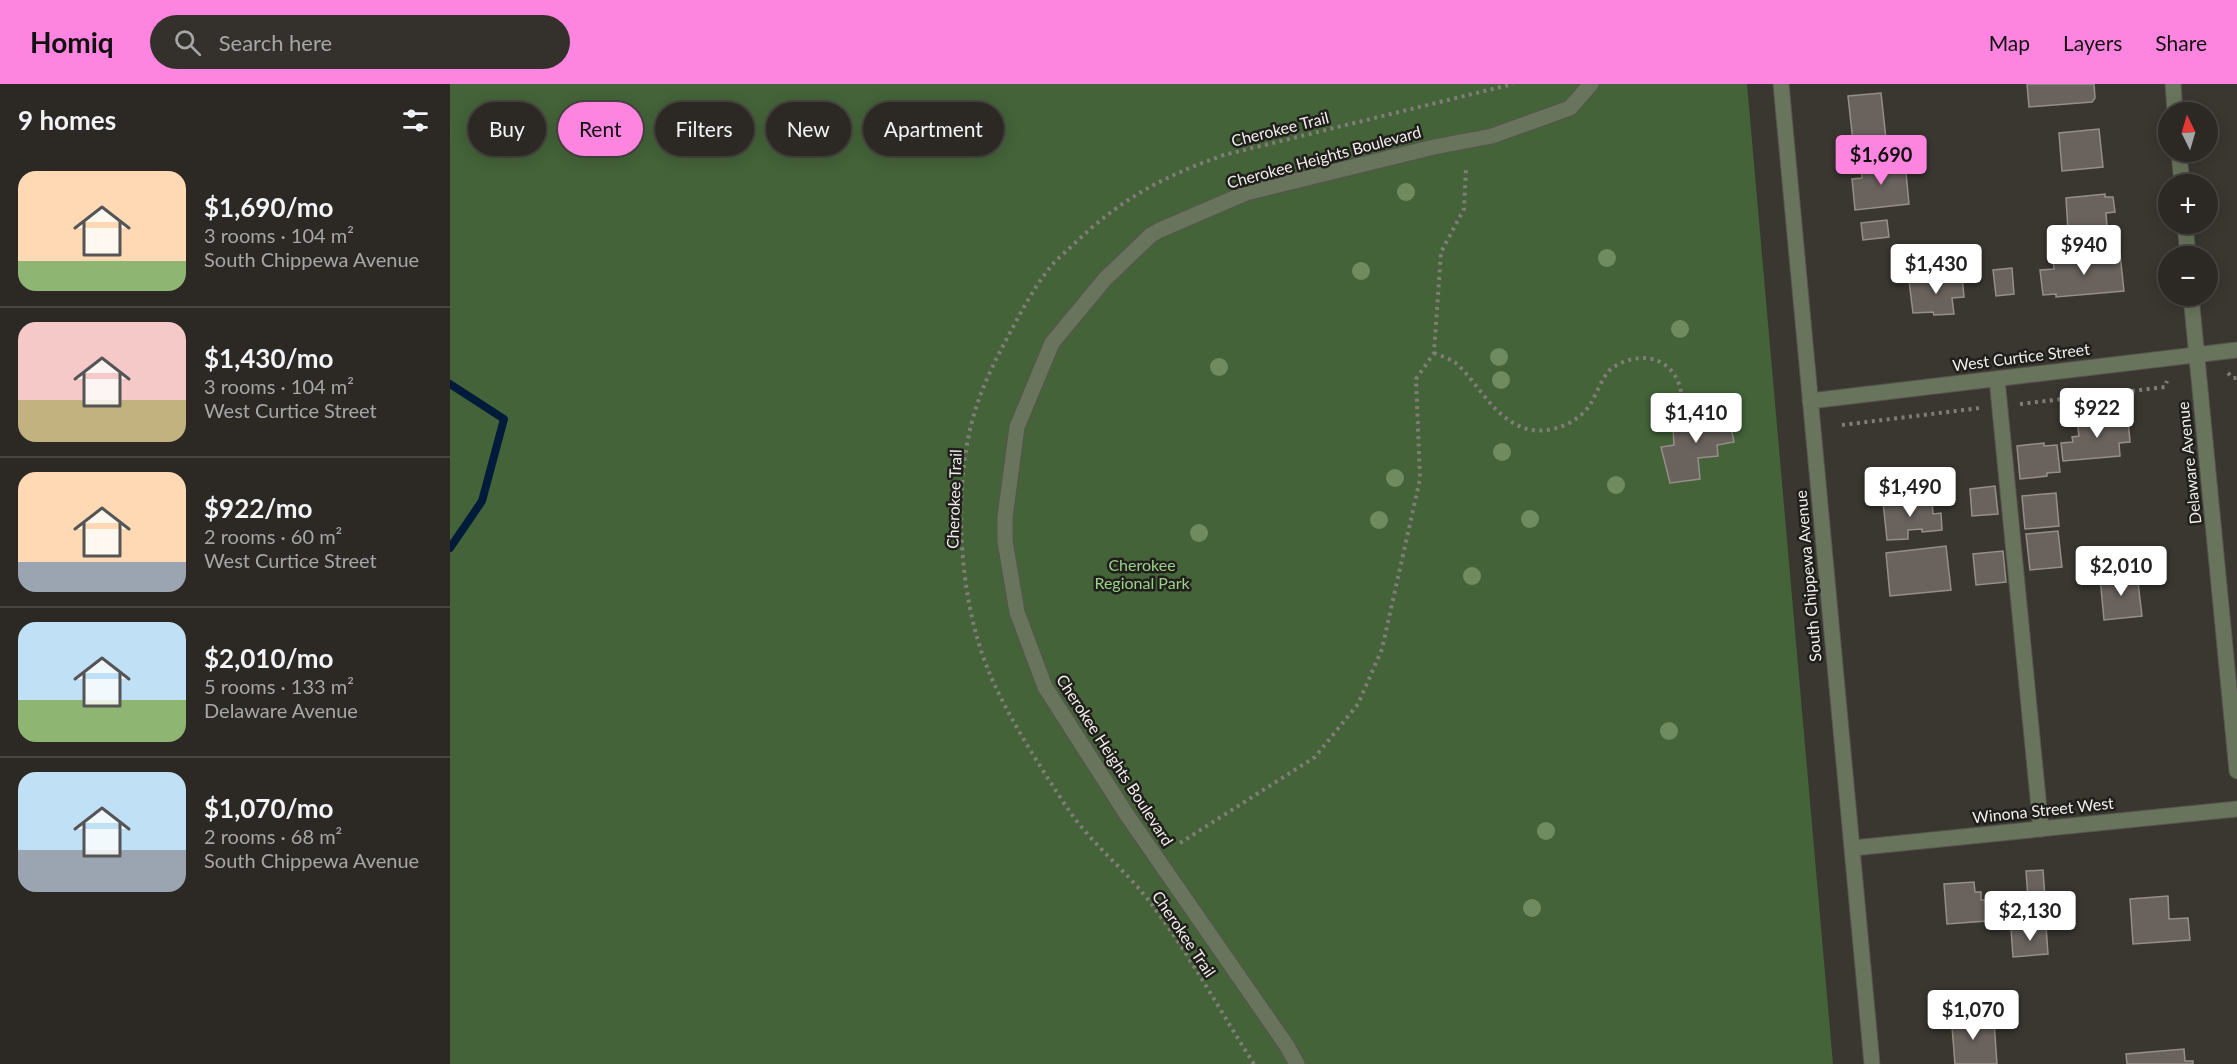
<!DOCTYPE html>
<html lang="en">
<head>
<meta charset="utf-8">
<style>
  :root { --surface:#2c2925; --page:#34312d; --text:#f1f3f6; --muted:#a6a6a7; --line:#484542; --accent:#fe85df }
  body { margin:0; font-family:Lato,sans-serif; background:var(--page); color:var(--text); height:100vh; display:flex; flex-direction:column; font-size:22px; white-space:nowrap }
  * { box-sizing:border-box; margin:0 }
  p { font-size:20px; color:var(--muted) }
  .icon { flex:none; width:33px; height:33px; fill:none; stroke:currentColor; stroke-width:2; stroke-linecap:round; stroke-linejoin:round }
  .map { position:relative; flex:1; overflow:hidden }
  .panel { display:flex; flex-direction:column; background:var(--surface); width:450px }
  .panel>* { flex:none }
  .banner { position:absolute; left:18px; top:18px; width:570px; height:54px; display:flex; gap:12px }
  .needle { width:39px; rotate:355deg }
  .buttons { position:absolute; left:1708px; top:18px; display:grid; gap:12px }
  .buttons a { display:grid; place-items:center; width:60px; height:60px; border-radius:50%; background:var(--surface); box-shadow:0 3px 15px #0003,0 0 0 2px var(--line); font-size:30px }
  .price { position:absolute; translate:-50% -51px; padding:0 14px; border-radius:6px; background:#fff; color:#222; font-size:20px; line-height:39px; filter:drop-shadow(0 2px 3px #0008) }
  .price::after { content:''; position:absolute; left:50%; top:36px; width:18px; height:14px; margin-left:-9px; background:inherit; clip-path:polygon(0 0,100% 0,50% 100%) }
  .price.active { background:var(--accent); color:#111 }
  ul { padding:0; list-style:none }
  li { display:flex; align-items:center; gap:18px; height:150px; padding:0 18px }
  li+li { border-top:2px solid var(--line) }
  li span { display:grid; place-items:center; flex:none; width:168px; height:120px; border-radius:18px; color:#555 }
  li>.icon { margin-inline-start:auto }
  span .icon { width:72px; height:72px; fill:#fffc; stroke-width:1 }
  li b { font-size:26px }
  h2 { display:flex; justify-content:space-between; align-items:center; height:72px; padding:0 18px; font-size:26px }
  .chip { padding:0 21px; border-radius:27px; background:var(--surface); box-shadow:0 3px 15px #0003,0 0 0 2px var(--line); font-size:21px; line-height:54px }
  .chip.active { background:var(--accent); color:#111 }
  header { display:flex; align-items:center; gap:36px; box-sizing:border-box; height:84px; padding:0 30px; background:var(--accent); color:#111 }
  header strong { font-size:28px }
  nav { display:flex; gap:33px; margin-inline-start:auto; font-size:21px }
  .search { width:420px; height:54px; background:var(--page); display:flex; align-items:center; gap:15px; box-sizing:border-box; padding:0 21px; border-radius:33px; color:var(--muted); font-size:22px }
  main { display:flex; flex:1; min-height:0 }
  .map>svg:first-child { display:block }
</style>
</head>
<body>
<header>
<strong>Homiq</strong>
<div class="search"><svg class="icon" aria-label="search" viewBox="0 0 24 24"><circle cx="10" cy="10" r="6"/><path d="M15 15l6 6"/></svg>Search here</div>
<nav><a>Map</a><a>Layers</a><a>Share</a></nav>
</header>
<main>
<section class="panel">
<h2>9 homes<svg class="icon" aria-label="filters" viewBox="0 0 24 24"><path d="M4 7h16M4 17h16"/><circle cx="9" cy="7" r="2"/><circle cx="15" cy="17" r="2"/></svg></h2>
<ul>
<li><span style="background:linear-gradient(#ffd9b3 75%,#8fb573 0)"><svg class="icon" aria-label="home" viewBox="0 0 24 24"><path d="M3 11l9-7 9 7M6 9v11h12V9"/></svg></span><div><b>$1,690/mo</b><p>3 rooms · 104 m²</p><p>South Chippewa Avenue</p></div></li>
<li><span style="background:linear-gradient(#f6c9c9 65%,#c2b280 0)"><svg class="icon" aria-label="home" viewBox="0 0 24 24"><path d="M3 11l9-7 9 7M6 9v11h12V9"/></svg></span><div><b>$1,430/mo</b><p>3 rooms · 104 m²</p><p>West Curtice Street</p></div></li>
<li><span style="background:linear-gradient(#ffd9b3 75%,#9aa5b1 0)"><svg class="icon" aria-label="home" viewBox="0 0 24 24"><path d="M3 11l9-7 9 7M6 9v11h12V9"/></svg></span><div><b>$922/mo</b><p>2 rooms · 60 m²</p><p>West Curtice Street</p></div></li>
<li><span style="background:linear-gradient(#bfe0f5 65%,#8fb573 0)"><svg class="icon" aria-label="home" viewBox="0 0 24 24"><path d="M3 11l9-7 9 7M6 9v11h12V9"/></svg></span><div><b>$2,010/mo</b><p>5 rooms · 133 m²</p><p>Delaware Avenue</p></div></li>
<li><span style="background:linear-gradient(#bfe0f5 65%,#9aa5b1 0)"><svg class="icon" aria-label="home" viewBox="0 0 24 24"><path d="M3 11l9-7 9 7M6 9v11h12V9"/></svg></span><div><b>$1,070/mo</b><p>2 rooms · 68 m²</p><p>South Chippewa Avenue</p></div></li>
</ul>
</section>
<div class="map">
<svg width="1787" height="980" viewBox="0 0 1787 980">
  <rect width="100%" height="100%" fill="#3a3731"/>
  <polygon fill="#446339" points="0,0 1297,0 1383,980 0,980"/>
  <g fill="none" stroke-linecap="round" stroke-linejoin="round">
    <polyline stroke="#021b3a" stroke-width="8" points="0,300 54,335 32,417 0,464"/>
  </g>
  <g fill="#69625d" stroke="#968e89" stroke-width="1.5">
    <polygon points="1577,0 1644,0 1645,14 1642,18 1579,23"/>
    <polygon points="1431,9 1437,64 1404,67 1398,12"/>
    <polygon points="1649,45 1653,83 1612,87 1609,49"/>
    <polygon points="1455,78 1459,120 1405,126 1402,95 1412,94 1411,82"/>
    <polygon points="1655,110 1655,113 1663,113 1665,128 1656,129 1657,142 1618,146 1616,114"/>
    <polygon points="1437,136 1439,153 1413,156 1411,139"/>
    <polygon points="1651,170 1651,172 1670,170 1674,207 1606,213 1606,210 1593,211 1590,186 1604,185 1603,176"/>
    <polygon points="1562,184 1564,210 1546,212 1543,186"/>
    <polygon points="1512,191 1514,213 1502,214 1504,230 1484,231 1483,228 1463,229 1459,197"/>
    <polygon points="1277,325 1284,358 1267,361 1268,372 1248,374 1250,395 1220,399 1211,363 1224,361 1223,344 1244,342 1242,329"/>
    <polygon points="1665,333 1666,336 1678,335 1680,358 1669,359 1670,372 1613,377 1611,359 1623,358 1622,353 1629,352 1627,337"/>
    <polygon points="1594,359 1594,362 1607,361 1610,388 1597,389 1597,392 1570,395 1567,362"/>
    <polygon points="1545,402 1548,430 1522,432 1520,405"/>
    <polygon points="1606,409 1609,442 1575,445 1572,412"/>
    <polygon points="1482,414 1483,430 1491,429 1492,446 1472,448 1472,445 1458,446 1458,455 1437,456 1433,418"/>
    <polygon points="1608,447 1612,483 1580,486 1576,450"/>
    <polygon points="1496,462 1501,506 1440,512 1436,469"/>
    <polygon points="1553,467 1556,498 1526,501 1523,470"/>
    <polygon points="1687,490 1692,532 1654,536 1650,493"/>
    <polygon points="1593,786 1595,814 1578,815 1576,787"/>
    <polygon points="1524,798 1525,808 1531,808 1531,816 1535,816 1537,837 1497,840 1494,800"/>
    <polygon points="1718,812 1719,835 1738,834 1740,856 1683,860 1680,815"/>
    <polygon points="1596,842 1598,870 1563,873 1561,845"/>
    <polygon points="1520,929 1521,939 1544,937 1547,980 1505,980 1501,930"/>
    <polygon points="1734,965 1735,977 1743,977 1743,980 1677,980 1676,970"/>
  </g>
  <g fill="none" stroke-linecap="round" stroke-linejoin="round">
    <defs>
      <g id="minor">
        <polyline points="1331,0 1422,980"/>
        <polyline points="1723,0 1725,28"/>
        <polyline points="1729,68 1732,100"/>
        <polyline points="1735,140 1738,172"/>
        <polyline points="1741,212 1787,687"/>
        <polyline points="1547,295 1591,745"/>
        <polyline points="1360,317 1787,266"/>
        <polyline points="1403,764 1787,725"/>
        <polyline points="847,980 837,962 677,731 595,603 567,528 555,457 555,433 567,343 602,259 655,195 701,151 710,146 796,109 984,63 1042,52 1120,24 1141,0"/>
      </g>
    </defs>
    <use href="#minor" stroke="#57544f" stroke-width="17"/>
    <g stroke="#807d78" stroke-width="4" stroke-dasharray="3 4.5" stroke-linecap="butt">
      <path d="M 984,269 C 991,272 1002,275 1008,281 C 1031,303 1044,335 1077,345 C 1099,351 1130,339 1141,319 C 1147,309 1153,291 1162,284 C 1186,268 1218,270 1229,300 C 1232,308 1232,319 1233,327"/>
      <polyline points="1778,289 1783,294 1787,294"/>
      <polyline points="1570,320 1715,303 1717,297"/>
      <polyline points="1392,341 1530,324"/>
      <polyline points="730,759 865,673 908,620 932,565 970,395 966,295 984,269 991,168 1014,125 1016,84"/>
      <path d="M 804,980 C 772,930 743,877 708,829 C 683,792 646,765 620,728 C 592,686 555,629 537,583 C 508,511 502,397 526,324 C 533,301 544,279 555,258 C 569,232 583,204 602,181 C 609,173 618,166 626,158 C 672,114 714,92 774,71 L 1063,0"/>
    </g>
    <use href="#minor" stroke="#69745c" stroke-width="15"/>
  </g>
  <g fill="#6f8c61">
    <circle cx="956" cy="108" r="9"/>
    <circle cx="1157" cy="174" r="9"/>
    <circle cx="911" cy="187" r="9"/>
    <circle cx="1230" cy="245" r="9"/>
    <circle cx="1049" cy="273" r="9"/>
    <circle cx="769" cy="283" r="9"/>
    <circle cx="1051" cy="296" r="9"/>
    <circle cx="1052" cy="368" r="9"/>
    <circle cx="945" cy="394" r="9"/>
    <circle cx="1166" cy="401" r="9"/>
    <circle cx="1080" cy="435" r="9"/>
    <circle cx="929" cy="436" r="9"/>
    <circle cx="749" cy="449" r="9"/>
    <circle cx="1022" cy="492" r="9"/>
    <circle cx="1219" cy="647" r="9"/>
    <circle cx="1096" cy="747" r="9"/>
    <circle cx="1082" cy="824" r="9"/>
  </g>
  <g text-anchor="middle" stroke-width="5" stroke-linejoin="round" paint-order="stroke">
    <g font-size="16" fill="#f1efeb" stroke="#201f1c">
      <text transform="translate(830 45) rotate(-14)" y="6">Cherokee Trail</text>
      <text transform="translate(874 73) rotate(-15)" y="6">Cherokee Heights Boulevard</text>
      <text transform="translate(1571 273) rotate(-7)" y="6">West Curtice Street</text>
      <text transform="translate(1739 379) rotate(-96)" y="6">Delaware Avenue</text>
      <text transform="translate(504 415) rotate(-88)" y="6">Cherokee Trail</text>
      <text transform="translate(1358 492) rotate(-95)" y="6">South Chippewa Avenue</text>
      <text transform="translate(665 676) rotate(57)" y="6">Cherokee Heights Boulevard</text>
      <text transform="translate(1593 726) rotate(-6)" y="6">Winona Street West</text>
      <text transform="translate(734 850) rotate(56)" y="6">Cherokee Trail</text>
    </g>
    <g font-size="16" fill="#9ad188" stroke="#201f1c">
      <text x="692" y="487">Cherokee<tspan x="692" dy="18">Regional Park</tspan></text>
    </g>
  </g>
</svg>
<div class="buttons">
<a><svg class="needle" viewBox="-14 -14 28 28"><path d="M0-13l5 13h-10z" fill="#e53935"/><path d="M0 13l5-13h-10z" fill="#a6a6a7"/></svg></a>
<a>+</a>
<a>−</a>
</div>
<b class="price active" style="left:1431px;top:102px">$1,690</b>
<b class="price" style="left:1634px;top:192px">$940</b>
<b class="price" style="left:1486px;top:211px">$1,430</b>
<b class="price" style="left:1647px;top:355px">$922</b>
<b class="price" style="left:1246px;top:360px">$1,410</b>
<b class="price" style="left:1460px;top:434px">$1,490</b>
<b class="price" style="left:1671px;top:513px">$2,010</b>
<b class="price" style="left:1580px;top:858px">$2,130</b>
<b class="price" style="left:1523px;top:957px">$1,070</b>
<div class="banner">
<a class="chip">Buy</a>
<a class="chip active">Rent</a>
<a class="chip">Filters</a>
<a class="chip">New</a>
<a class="chip">Apartment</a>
</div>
</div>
</main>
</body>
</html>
